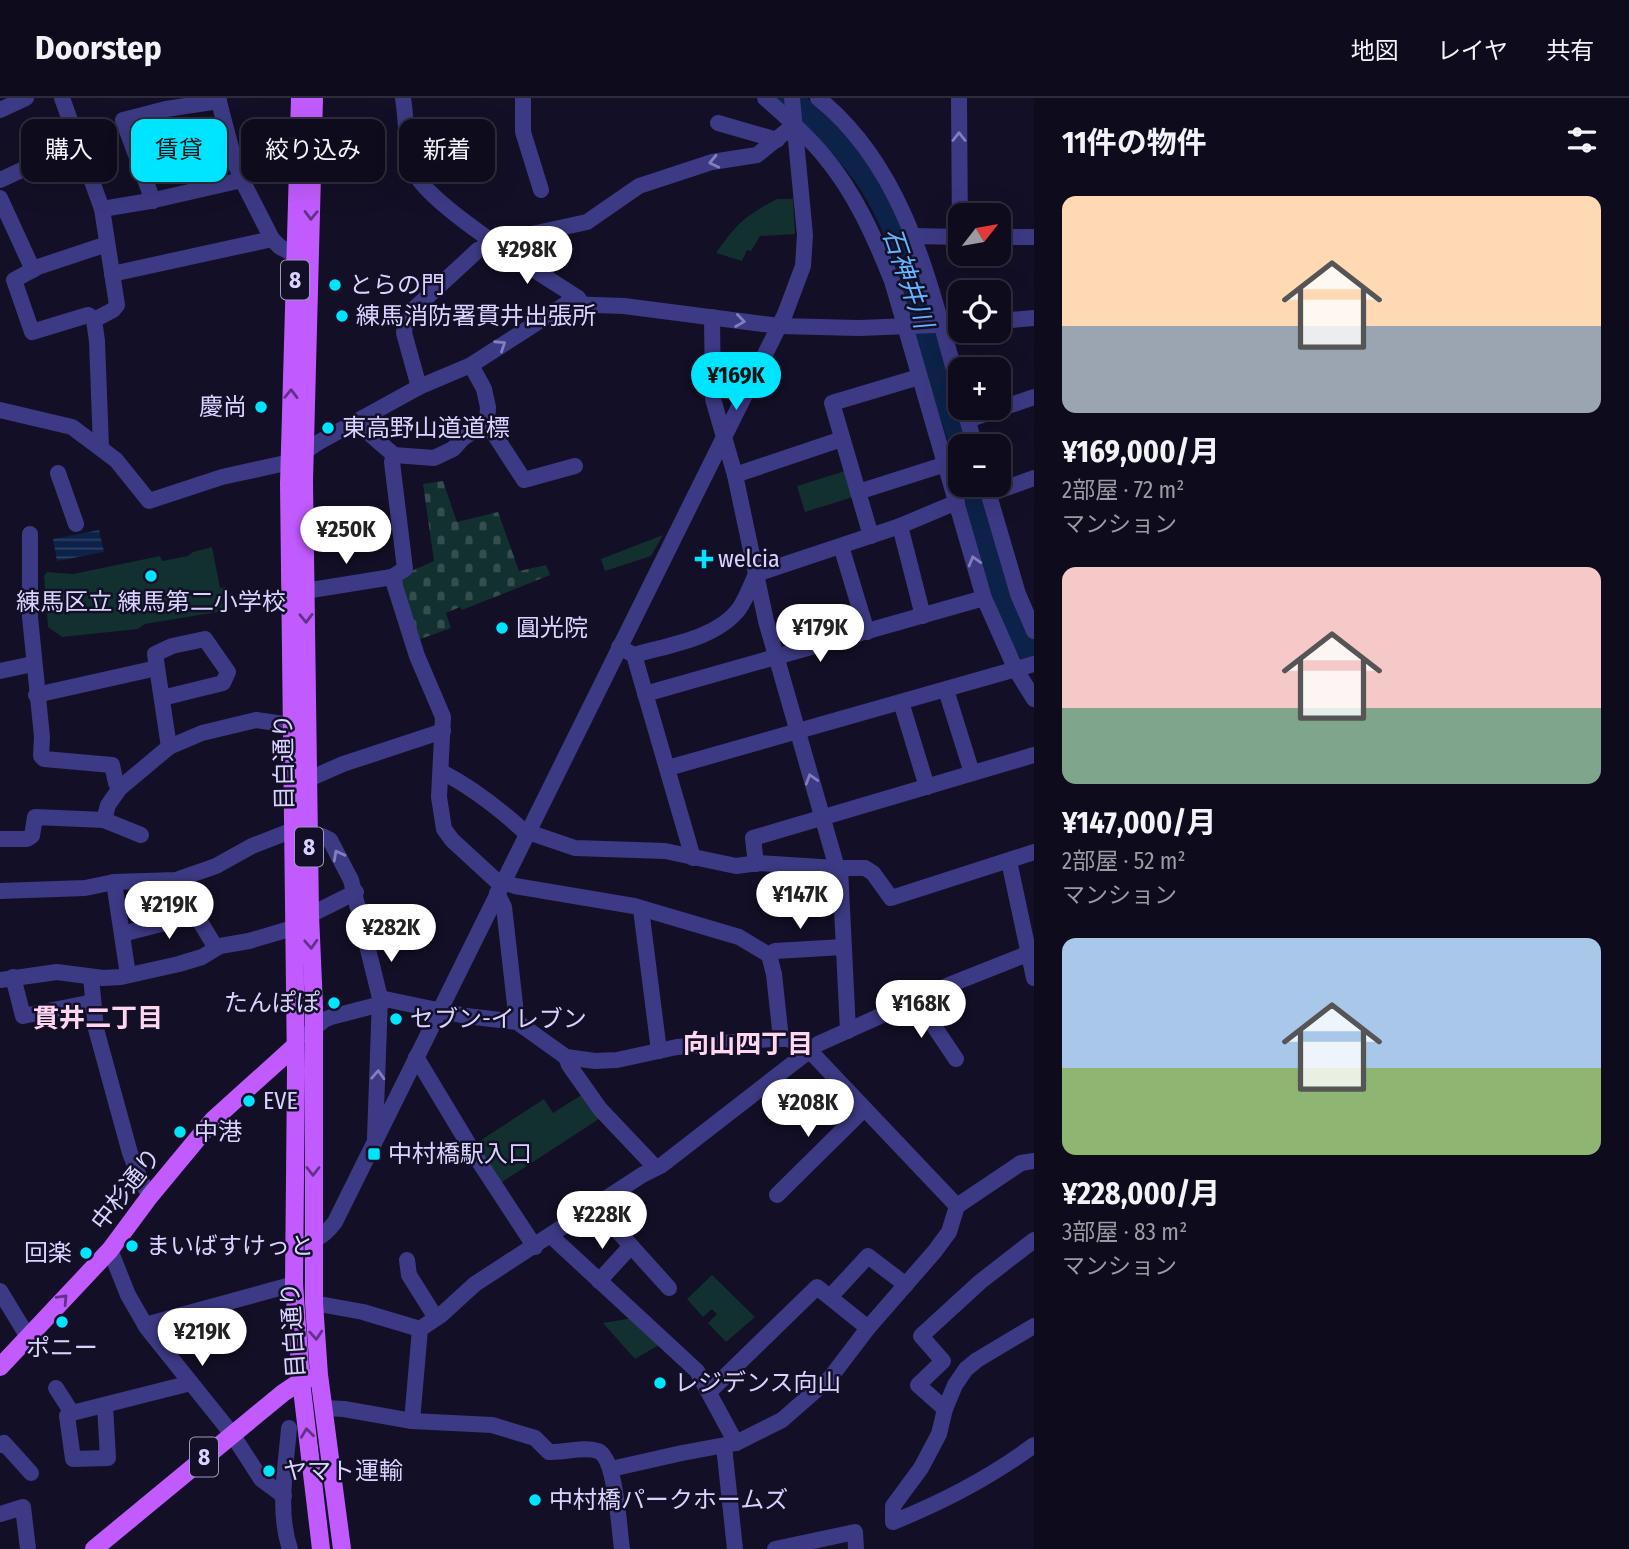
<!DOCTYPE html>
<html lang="ja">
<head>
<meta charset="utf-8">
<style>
  :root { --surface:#0e0b1c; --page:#171425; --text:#f1f3f6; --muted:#9b9ba3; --line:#2e2b3b; --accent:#00e5ff }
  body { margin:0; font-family:"Fira Sans Condensed","Noto Sans JP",sans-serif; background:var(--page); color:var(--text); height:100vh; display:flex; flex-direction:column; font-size:26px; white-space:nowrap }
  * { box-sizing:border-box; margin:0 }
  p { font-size:23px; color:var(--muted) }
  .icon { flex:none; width:38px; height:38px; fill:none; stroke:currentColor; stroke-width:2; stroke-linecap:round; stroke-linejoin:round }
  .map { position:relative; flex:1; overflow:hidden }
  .drawer { display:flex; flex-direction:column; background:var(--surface); width:595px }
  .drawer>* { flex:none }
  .banner { position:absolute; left:21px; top:21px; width:665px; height:63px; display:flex; gap:14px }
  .needle { width:46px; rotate:59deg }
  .fabs { position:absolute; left:948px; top:105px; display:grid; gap:14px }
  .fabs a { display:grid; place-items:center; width:63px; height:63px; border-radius:14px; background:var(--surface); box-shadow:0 7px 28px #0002,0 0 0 2px var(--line); font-size:35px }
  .price { position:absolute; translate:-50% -60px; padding:0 16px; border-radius:24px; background:#fff; color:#222; font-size:23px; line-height:46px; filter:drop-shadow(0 2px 4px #0008) }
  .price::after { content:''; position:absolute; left:50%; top:42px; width:21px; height:16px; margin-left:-10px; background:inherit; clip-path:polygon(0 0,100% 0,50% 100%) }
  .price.selected { background:var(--accent); color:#111 }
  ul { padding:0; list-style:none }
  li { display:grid; align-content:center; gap:14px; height:371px; padding:0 28px }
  li span { display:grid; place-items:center; height:217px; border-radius:14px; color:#555 }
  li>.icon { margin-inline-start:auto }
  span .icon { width:126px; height:126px; fill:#fffc; stroke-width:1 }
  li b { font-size:30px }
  h2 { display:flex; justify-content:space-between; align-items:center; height:84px; padding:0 28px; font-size:30px }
  .pill { padding:0 24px; border-radius:14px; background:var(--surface); box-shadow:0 7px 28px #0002,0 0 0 2px var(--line); font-size:24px; line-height:63px }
  .pill.selected { background:var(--accent); color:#111 }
  header { display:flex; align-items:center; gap:42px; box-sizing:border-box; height:98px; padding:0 35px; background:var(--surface); border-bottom:2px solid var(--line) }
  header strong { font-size:33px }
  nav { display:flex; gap:38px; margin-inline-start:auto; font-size:24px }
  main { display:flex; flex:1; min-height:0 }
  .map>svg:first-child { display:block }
</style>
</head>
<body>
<header>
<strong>Doorstep</strong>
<nav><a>地図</a><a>レイヤ</a><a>共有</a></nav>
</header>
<main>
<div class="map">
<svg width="1034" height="1451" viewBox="0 0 1034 1451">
  <defs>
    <pattern id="cemetery-stones" width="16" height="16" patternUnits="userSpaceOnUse" patternTransform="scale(1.75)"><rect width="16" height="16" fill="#12302f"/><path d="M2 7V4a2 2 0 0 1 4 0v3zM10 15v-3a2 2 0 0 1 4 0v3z" fill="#344d4e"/></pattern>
    <pattern id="water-rules" width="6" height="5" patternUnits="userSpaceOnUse" patternTransform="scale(1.75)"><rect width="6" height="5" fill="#0c2248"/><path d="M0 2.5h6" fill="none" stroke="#2f4163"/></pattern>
  </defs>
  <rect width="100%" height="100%" fill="#130f26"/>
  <g fill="#12302f">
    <path d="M 777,101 L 793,101 L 795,136 L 760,138 L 751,153 L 747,152 L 742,163 L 716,155 C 737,125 745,118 777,101 Z"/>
    <polygon points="845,373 853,399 805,414 797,388"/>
    <polygon points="663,437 651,458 605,473 601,461"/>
    <polygon points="212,449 220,490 226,489 230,512 145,526 138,531 62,539 48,529 44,478 47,474 73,476 160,458 162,463 188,458 193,454"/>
    <polygon points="583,996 602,1019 499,1086 475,1046 544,1001 553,1015"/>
    <polygon points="712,1177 755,1219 726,1244 708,1225 717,1216 712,1211 703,1219 687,1201"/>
    <polygon points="633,1220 659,1247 635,1261 603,1225"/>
  </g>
  <polygon fill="url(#cemetery-stones)" points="443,383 457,424 498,414 519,473 546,467 550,477 462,512 460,509 446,515 451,530 415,543 398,479 434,463 423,386"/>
  <polygon fill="url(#water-rules)" points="99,432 104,454 57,463 53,441"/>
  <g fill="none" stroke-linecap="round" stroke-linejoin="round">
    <g stroke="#0c2248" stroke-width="23">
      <path d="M 790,0 C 822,29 854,57 876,95 C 906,146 916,201 932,256 C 941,287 952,317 961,348"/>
      <path d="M 971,387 C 988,447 1002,507 1034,561"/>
    </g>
    <g stroke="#3d3a85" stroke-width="16">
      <polyline points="62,0 102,111 117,207 113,212 94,222 97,243 101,349"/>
      <polyline points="218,0 235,65 242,82 272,141 280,149 296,157"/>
      <path d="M 403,0 C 407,24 405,53 415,75 C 430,108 543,177 578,200 L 582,206"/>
      <polyline points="523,0 523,34 541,92"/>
      <path d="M 765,0 C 785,18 807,37 824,58 C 855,95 874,138 892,183 L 984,500 L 1016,572 L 1034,601"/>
      <path d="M 818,0 C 908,72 931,192 961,297"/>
      <polyline points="959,0 960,139"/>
      <polyline points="0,12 26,0"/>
      <polyline points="718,25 777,42"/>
      <polyline points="0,82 78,46"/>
      <polyline points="0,100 33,172"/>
      <polyline points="153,103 123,22 166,11 219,3"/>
      <polyline points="102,111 150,103 242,82"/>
      <polyline points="913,138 961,139"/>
      <polyline points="999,139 1034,139"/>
      <polyline points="112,176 272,141"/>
      <polyline points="712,219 713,301 735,377 766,523 837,770"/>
      <polyline points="95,221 88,217 32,234 14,182 38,169 107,146"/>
      <polyline points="999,223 1034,220"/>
      <polyline points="471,267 484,291 488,309 487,325 524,382 575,368"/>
      <polyline points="419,289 404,235 405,227 414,211 478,152 495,144 587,124 639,88 712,64 757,57 794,27"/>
      <polyline points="964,310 975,348"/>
      <polyline points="0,312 72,329 116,362 149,403 222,379 290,364 319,344 419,289 471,267 566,206 624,208 779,228 859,230 961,226"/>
      <polyline points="968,322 1034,299"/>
      <polyline points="356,324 394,357 434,360 453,351 463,340 487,325"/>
      <polyline points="58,375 76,426"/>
      <polyline points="735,377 842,341"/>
      <polyline points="986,387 1018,496 1034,533"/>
      <polyline points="858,394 946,366"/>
      <polyline points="989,396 1034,380"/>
      <polyline points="900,428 923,518"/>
      <polyline points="30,436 30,519 42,639 41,658 44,661 112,667 116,685 120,690"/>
      <polyline points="871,438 832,305 919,279"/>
      <polyline points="841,448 867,534"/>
      <polyline points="392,479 417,558 443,619 439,699 444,731 452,742 501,787"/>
      <polyline points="305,493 392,479 405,471 392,364 394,357"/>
      <path d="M 619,549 L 634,557 C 668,547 716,541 739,511 C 746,501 751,487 756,476 L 900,428 L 957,404"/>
      <polyline points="634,557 693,760"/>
      <polyline points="0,573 33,566"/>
      <polyline points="946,592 972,675"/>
      <polyline points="645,596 984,500"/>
      <polyline points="36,597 157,570"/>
      <polyline points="162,600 223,585 228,574 205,541 172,548 155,556 169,649"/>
      <polyline points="901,604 927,689"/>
      <polyline points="668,670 1034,566"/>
      <path d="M 442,674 C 473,690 501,712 527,736"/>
      <polyline points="309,681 343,666 443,633"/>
      <polyline points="104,722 108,707 120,690 169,649 202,635 256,622 291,627"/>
      <polyline points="528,734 575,750 665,753 736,768 759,765 837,770 865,770 873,775 891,800 1034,754"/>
      <polyline points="309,737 322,738 330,742 351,782 380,900 375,1040"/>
      <polyline points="0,741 27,741 32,738 35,719 104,722 141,737"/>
      <polyline points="1009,763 1034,880"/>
      <polyline points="756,766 753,740 1034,657"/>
      <polyline points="840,770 848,933"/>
      <polyline points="114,784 128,877"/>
      <polyline points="503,784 515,788 634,808 739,839 769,857 774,876 781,941"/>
      <polyline points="0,793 85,790 114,784 176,782 216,768 252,748 293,732"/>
      <polyline points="497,795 504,809 517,924"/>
      <polyline points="641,811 659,953"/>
      <polyline points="310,817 356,794"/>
      <polyline points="122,836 196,817 216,850"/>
      <polyline points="769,857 775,853 843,849"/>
      <polyline points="13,879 23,918 93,904"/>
      <polyline points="91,879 96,931 130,1055 140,1081 150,1098"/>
      <polyline points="0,882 57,874 103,880 121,879 179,866 202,859 220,848 249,843 293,830"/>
      <polyline points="380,900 466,918 517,924 566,959 595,963 617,962 677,949 771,941 788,941 809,952 957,1108"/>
      <polyline points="917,903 956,961"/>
      <polyline points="307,937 324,922 331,919 381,906"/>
      <polyline points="416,959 478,1062 535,1149"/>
      <polyline points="566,959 569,967 600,1011 655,1069"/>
      <polyline points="777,1097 864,1011"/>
      <polyline points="595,1108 669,1190"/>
      <polyline points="551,1138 697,1273 736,1345"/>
      <path d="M 294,1149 C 313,1144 323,1140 335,1124 L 785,216 L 803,168 L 805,137 L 792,0"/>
      <polyline points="110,1152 128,1197 147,1230 232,1336 261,1381 284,1398"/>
      <polyline points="407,1162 409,1177 436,1220"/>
      <polyline points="599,1183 631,1148"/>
      <polyline points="0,1193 28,1239"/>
      <polyline points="830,1199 868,1158 906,1187"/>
      <polyline points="314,1205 363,1214 420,1231"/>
      <polyline points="145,1227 294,1186"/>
      <path d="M 1034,1228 L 977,1262 L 966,1271 L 955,1287 L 945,1311 L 939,1336 L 921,1370 L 893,1408 L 893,1424 C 943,1404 991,1379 1034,1347"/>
      <polyline points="56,1290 72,1315 191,1285"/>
      <polyline points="709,1294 817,1189 868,1230"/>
      <path d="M 324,1310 L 344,1311 L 412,1323 L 492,1327 L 535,1340 L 549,1354 C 564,1355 583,1348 598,1353 C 616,1360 619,1431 622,1451"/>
      <polyline points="945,1311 918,1287 943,1263 921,1238 980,1184 1034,1142"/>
      <polyline points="72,1315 67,1318 73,1361 108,1360 105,1308"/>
      <polyline points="412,1323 420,1231 441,1217 475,1186 642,1077 662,1067 818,946 949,887 1027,856"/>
      <path d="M 289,1330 C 286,1369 277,1413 290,1451"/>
      <polyline points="0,1347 4,1345 31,1375"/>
      <polyline points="724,1348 735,1451"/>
      <polyline points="611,1371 682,1355 736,1345 782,1322 830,1280 868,1230 935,1153 949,1134 957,1108 1021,1065 1034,1063"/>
      <polyline points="0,1416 23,1409 28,1451"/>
      <polyline points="775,1451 855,1434 856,1451"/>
    </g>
    <g stroke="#c25bff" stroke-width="18">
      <polyline points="300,0 289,386 296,973 294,1186 301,1283 321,1451"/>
      <polyline points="314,0 304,383 310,817 314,908 314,1205 319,1277 342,1451"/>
      <polyline points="0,1269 110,1152 150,1098 213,1022 295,948"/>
      <polyline points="94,1451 283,1295 301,1283 310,1280"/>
    </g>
  </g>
  <defs><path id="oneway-chevron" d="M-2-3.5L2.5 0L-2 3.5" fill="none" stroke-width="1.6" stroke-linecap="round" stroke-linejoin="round" transform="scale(1.75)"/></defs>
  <g stroke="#837fbc">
    <use href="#oneway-chevron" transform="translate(959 39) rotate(-90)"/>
    <use href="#oneway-chevron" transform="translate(714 64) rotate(167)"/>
    <use href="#oneway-chevron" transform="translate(740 223) rotate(8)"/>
    <use href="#oneway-chevron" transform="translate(501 247) rotate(-33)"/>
    <use href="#oneway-chevron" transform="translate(974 463) rotate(-106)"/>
    <use href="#oneway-chevron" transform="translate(811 681) rotate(-107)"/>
    <use href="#oneway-chevron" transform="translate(338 757) rotate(-118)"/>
    <use href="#oneway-chevron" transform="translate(378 977) rotate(-87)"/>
  </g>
  <g stroke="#623188">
    <use href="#oneway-chevron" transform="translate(311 117) rotate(91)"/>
    <use href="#oneway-chevron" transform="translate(291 296) rotate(-89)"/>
    <use href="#oneway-chevron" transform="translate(306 520) rotate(89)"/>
    <use href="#oneway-chevron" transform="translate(311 846) rotate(87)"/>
    <use href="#oneway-chevron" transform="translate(313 1073) rotate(90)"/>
    <use href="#oneway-chevron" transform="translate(63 1201) rotate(-47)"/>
    <use href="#oneway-chevron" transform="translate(316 1237) rotate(86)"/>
    <use href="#oneway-chevron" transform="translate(307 1335) rotate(-97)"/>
  </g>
  <g fill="#00e5ff" stroke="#130f26" stroke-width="2.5">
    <circle cx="335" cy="187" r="7"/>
    <circle cx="342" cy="218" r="7"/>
    <circle cx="261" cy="309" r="7"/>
    <circle cx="328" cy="330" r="7"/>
    <path d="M700.5 450.5h7v7h7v7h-7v7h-7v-7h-7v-7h7z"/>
    <circle cx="151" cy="478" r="7"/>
    <circle cx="502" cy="530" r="7"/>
    <circle cx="334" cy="905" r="7"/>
    <circle cx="396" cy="921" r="7"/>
    <circle cx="249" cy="1003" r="7"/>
    <circle cx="180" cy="1034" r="7"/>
    <rect x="367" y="1049" width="14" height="14" rx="3.5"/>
    <circle cx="132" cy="1148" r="7"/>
    <circle cx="86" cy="1155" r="7"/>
    <circle cx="62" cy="1224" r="7"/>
    <circle cx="660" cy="1285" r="7"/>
    <circle cx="269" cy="1373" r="7"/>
    <circle cx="535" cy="1402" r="7"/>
  </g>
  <g text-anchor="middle" stroke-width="5" stroke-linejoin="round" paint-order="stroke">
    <g fill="#130f26" stroke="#9e99be" stroke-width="2">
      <rect x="281" y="162.5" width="28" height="39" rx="5"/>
      <rect x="295" y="729.5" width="28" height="39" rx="5"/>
      <rect x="190" y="1339.5" width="28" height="39" rx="5"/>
    </g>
    <g font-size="23" font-weight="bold" fill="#d9d4ff">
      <text x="295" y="190">8</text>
      <text x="309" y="757">8</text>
      <text x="204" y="1367">8</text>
    </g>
    <g font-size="24" fill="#d9d4ff" stroke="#130f26" text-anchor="start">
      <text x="349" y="195">とらの門</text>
      <text x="356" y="226">練馬消防署貫井出張所</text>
      <text x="247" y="317" text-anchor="end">慶尚</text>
      <text x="342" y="338">東高野山道道標</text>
      <text x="718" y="469">welcia</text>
      <text x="151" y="512" text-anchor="middle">練馬区立 練馬第二小学校</text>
      <text x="516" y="538">圓光院</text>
      <text x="320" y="913" text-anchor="end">たんぽぽ</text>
      <text x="410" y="929">セブン-イレブン</text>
      <text x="263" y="1011">EVE</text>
      <text x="194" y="1042">中港</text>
      <text x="388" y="1064">中村橋駅入口</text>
      <text x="146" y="1156">まいばすけっと</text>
      <text x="72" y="1163" text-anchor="end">回楽</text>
      <text x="62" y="1258" text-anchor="middle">ポニー</text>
      <text x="674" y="1293">レジデンス向山</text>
      <text x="283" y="1381">ヤマト運輸</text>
      <text x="549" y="1410">中村橋パークホームズ</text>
    </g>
    <g font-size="24" fill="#d9d4ff" stroke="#130f26">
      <text transform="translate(284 664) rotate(-91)" y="8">目白通り</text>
      <text transform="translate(126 1091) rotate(-52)" y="8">中杉通り</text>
      <text transform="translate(293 1232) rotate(-94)" y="8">目白通り</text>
    </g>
    <g font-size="26" font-style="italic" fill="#62b6ff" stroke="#130f26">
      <text transform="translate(908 180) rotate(71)" y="9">石神井川</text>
    </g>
    <g font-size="26" font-weight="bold" fill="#ffd6f0" stroke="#130f26">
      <text x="98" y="929">貫井二丁目</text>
      <text x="748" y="955">向山四丁目</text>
    </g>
  </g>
</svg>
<div class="fabs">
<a><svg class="needle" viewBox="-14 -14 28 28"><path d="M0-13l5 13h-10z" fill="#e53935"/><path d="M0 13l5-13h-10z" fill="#9b9ba3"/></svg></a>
<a><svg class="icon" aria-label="locate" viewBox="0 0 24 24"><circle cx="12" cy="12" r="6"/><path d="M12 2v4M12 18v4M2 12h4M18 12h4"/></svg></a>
<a>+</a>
<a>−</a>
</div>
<b class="price" style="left:527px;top:188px">¥298K</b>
<b class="price selected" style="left:736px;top:314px">¥169K</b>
<b class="price" style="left:346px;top:468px">¥250K</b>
<b class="price" style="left:820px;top:566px">¥179K</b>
<b class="price" style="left:800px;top:833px">¥147K</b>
<b class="price" style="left:169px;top:843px">¥219K</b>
<b class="price" style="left:391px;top:866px">¥282K</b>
<b class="price" style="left:921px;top:942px">¥168K</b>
<b class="price" style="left:808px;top:1041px">¥208K</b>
<b class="price" style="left:602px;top:1153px">¥228K</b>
<b class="price" style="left:202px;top:1270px">¥219K</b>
<div class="banner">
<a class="pill">購入</a>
<a class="pill selected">賃貸</a>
<a class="pill">絞り込み</a>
<a class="pill">新着</a>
</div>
</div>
<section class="drawer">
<h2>11件の物件<svg class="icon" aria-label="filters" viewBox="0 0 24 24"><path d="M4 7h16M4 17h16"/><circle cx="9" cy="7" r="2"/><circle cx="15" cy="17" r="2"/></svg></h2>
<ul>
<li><span style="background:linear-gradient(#ffd9b3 60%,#9aa5b1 0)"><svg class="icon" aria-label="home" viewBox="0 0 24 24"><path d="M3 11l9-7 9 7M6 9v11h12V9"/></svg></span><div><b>¥169,000/月</b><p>2部屋 · 72 m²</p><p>マンション</p></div></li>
<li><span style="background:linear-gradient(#f6c9c9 65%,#7fa58c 0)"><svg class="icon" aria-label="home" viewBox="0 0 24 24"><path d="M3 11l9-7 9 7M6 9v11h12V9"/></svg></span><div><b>¥147,000/月</b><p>2部屋 · 52 m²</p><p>マンション</p></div></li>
<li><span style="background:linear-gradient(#a9c7e8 60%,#8fb573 0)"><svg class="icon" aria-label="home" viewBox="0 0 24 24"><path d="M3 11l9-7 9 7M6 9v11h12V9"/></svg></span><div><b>¥228,000/月</b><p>3部屋 · 83 m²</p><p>マンション</p></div></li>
</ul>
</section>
</main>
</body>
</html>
